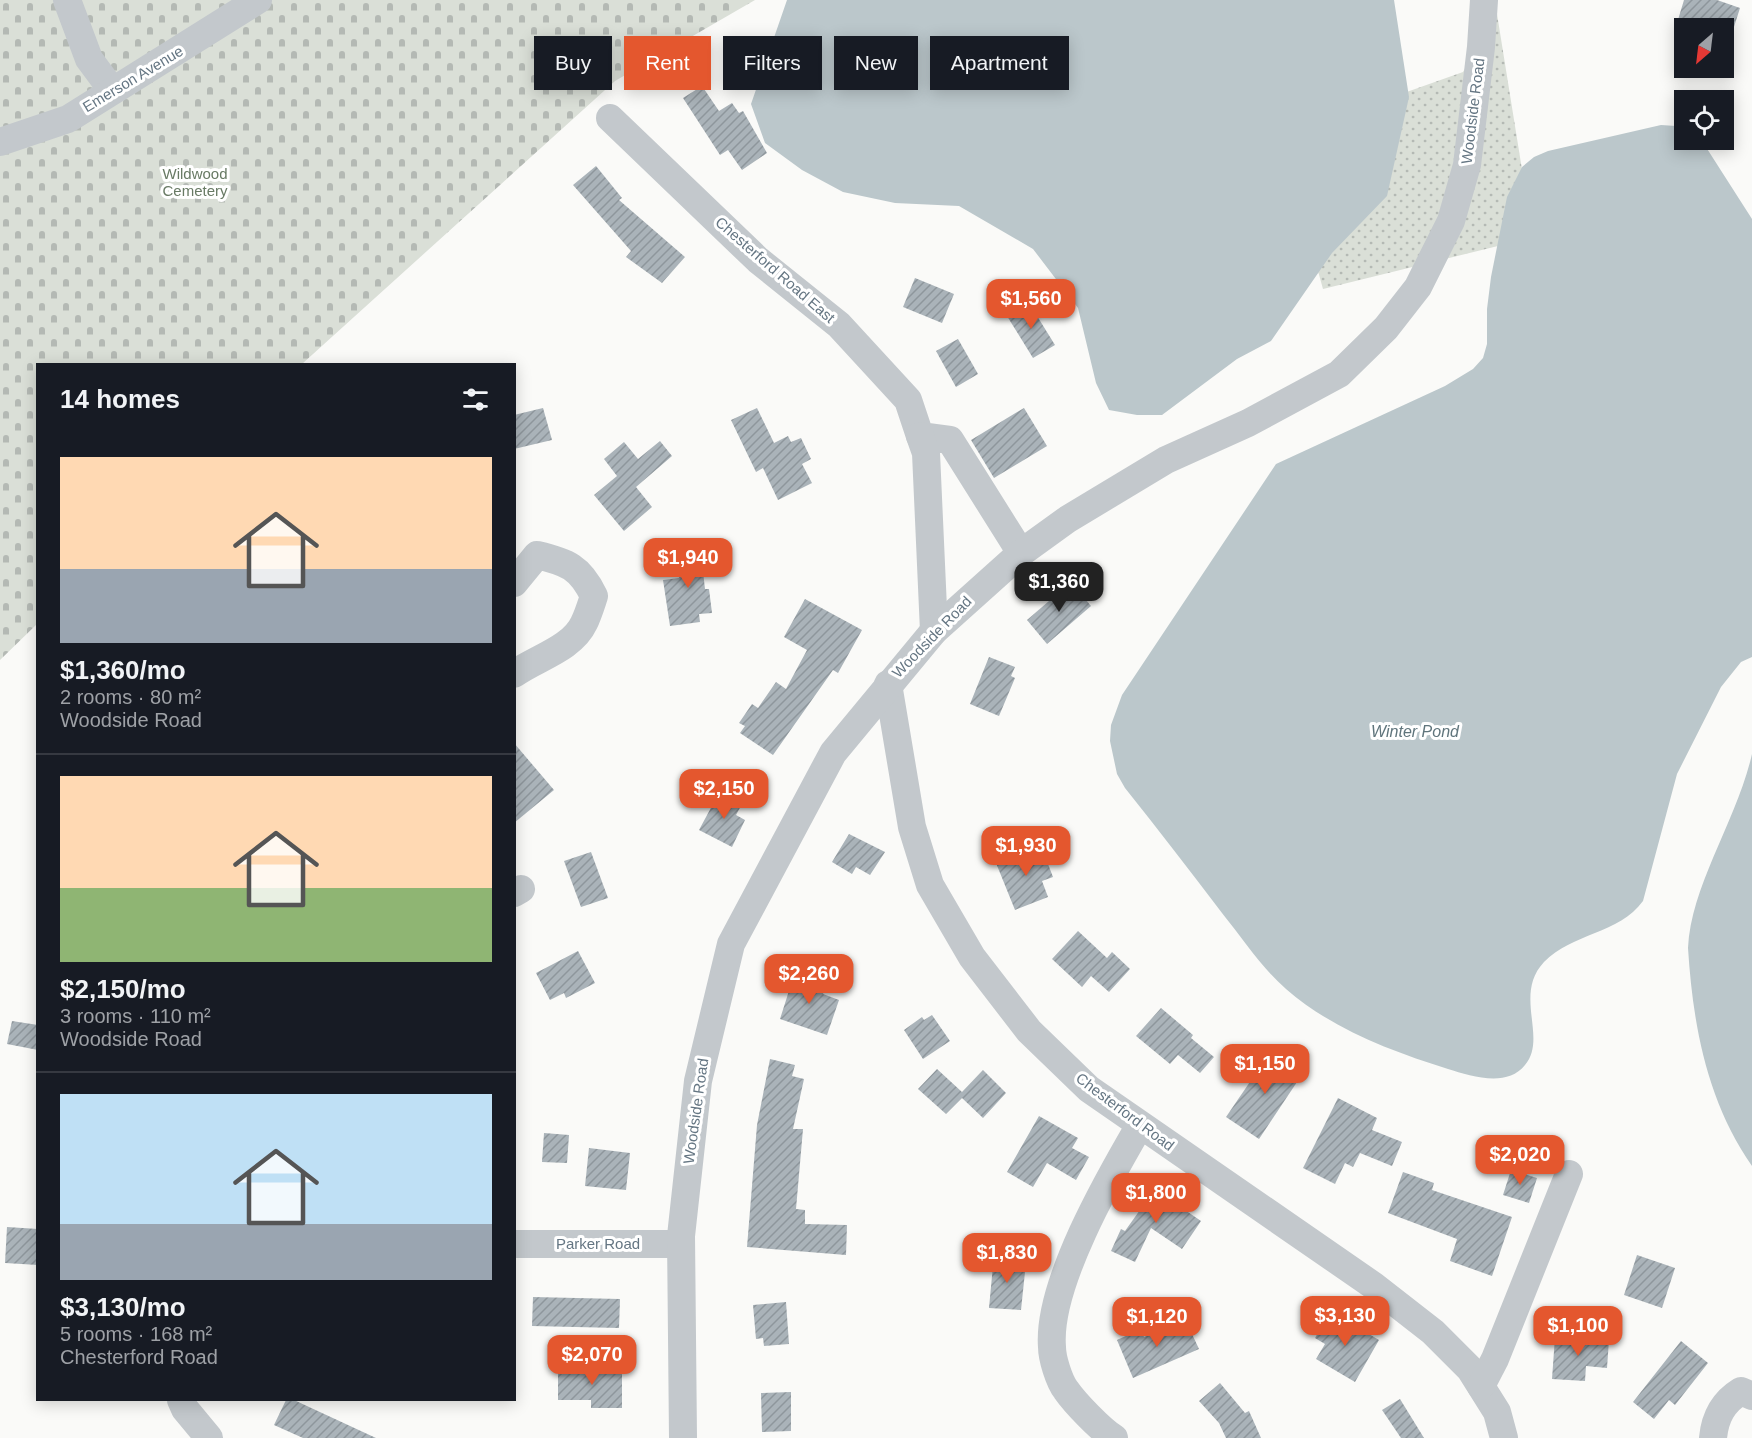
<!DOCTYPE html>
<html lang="en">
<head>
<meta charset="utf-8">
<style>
  :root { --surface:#171b24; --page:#20242c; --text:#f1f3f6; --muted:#9ea1a6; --line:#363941; --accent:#e4572e }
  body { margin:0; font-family:Helvetica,sans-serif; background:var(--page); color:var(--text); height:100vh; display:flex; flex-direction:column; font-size:22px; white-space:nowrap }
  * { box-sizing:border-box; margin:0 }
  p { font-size:20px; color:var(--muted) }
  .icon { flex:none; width:33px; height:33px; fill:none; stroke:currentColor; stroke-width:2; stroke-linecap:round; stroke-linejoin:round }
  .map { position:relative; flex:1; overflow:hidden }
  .drawer { position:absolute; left:36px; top:363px; width:480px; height:1038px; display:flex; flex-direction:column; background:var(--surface); border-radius:0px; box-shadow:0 3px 15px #0003 }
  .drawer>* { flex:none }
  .hud { position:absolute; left:534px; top:36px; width:570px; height:54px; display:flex; gap:12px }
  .needle { width:39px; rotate:208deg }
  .controls { position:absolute; left:1674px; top:18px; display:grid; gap:12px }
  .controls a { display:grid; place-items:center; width:60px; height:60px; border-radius:0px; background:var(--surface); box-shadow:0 3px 15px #0003; font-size:30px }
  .price { position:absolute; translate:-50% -51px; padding:0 14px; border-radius:12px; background:var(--accent); color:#fff; font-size:20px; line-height:39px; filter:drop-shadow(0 2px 3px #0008) }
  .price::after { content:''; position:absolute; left:50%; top:36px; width:18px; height:14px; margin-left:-9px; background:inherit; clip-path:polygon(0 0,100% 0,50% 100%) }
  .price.on { background:#222; color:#fff }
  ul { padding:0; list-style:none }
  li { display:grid; align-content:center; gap:12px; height:318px; padding:0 24px }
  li+li { border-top:2px solid var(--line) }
  li span { display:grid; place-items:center; height:186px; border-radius:0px; color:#555 }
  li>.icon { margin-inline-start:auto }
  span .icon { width:108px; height:108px; fill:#fffc; stroke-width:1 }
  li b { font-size:26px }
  h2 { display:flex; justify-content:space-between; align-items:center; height:72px; padding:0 24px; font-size:26px }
  .tag { padding:0 21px; border-radius:0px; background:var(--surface); box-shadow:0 3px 15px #0003; font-size:21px; line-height:54px }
  .tag.on { background:var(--accent); color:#fff }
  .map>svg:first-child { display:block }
</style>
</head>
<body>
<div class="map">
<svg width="1752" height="1438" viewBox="0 0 1752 1438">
  <defs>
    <pattern id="cemetery-stones" width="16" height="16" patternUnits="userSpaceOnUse" patternTransform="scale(1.5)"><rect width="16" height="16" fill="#dadfd7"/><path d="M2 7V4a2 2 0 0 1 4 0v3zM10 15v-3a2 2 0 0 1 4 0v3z" fill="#b4b9b4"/></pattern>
    <pattern id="park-dots" width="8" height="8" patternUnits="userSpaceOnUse" patternTransform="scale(1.5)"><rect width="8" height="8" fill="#dadfd7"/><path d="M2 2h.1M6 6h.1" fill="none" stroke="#b4b9b4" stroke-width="1.8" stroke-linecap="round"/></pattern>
    <pattern id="building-hatch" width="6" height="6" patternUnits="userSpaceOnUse" patternTransform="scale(1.5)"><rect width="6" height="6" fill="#aab3b9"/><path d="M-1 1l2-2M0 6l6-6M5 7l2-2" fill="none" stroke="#8e969c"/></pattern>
  </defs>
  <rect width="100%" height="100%" fill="#fafaf8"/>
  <polygon fill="url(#cemetery-stones)" points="0,0 755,0 615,81 302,364 38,364 37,624 0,660"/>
  <polygon fill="url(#park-dots)" points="1497,14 1524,182 1498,246 1323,289 1306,228 1401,94 1463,72"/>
  <g fill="#bbc7cb">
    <polygon points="787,0 1394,0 1409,97 1387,196 1332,253 1271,341 1237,359 1162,415 1137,415 1109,410 1096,383 1078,308 1033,249 959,206 895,203 843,192 802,170 765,143 751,104"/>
    <path d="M 1661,125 L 1676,126 L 1684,130 L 1684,140 L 1699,140 L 1704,144 L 1752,219 L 1752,657 L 1741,662 L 1721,687 L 1677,774 L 1643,901 C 1619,934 1572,933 1544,962 C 1513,995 1548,1038 1525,1065 C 1507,1088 1471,1076 1448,1069 C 1391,1051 1332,1029 1286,989 C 1261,967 1243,939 1222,913 C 1190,871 1158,829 1125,788 L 1117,774 L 1110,741 L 1111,725 L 1122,695 L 1276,464 L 1445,386 L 1473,369 L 1483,358 L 1487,344 L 1487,309 L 1491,277 L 1507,197 L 1522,167 L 1534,157 L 1548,151 Z"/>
    <path d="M 1752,754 L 1752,1166 C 1707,1101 1693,1026 1688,948 C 1691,885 1737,820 1752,754 Z"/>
  </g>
  <g fill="url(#building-hatch)">
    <polygon points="1684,0 1717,0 1740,8 1727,49 1724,48 1724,28 1684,28 1684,36 1674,33"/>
    <polygon points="702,86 719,111 732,103 739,113 743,111 767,153 742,170 728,150 720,155 683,98"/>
    <polygon points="596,166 622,198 619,200 685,257 662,283 626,257 631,251 573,185"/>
    <polygon points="915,278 954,294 942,323 903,307"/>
    <polygon points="1029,303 1055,345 1033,358 1007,316"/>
    <polygon points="958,339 978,374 956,387 936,351"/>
    <polygon points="543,408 552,440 514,449 514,415"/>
    <polygon points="757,408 774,443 788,436 791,442 801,438 811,459 802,464 812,483 778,500 763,468 756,472 731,420"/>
    <polygon points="1024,408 1047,446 994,478 971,440"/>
    <polygon points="660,441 672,456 636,487 652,507 624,531 594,495 617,476 604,459 624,442 638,459"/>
    <polygon points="700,546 705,589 709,589 712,613 699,614 700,622 670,626 663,580 679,578 676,549"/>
    <polygon points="1071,582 1091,606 1047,644 1027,620"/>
    <polygon points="805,599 862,630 838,673 833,670 773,755 740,733 745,726 739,723 752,704 758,708 776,682 786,689 807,650 784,637"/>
    <polygon points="989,657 1015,667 1011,676 1015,678 999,716 970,704"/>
    <polygon points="514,743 554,790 514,823"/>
    <polygon points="720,791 743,802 736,815 745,820 732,847 699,830"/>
    <polygon points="849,834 885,852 870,875 856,867 852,874 832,862"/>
    <polygon points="1041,846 1053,877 1042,881 1048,897 1015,910 996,863"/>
    <polygon points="591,852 608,898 581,907 564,861"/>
    <polygon points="1078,931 1107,958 1112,952 1130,969 1109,992 1091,976 1082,987 1052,959"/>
    <polygon points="578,951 595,983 566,998 564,993 550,1000 536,973"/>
    <polygon points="795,972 827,983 823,994 839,1000 827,1035 780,1019"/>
    <polygon points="1161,1008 1193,1035 1191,1038 1214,1057 1200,1073 1178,1055 1170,1064 1136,1036"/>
    <polygon points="932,1015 950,1041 923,1059 904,1030 922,1017 924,1020"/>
    <polygon points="12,1021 38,1025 38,1050 7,1044"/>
    <polygon points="1271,1051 1303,1073 1259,1139 1226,1117"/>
    <polygon points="770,1059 795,1065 792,1076 804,1079 793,1129 803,1129 796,1209 805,1210 805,1224 847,1225 846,1255 747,1247 757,1125"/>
    <polygon points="937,1069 962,1092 983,1070 1006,1093 983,1118 962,1098 946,1114 918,1089"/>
    <polygon points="1338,1098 1377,1118 1372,1130 1402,1142 1392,1166 1360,1153 1353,1167 1345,1163 1335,1184 1303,1168"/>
    <polygon points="1039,1116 1078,1138 1072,1148 1089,1157 1076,1180 1047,1163 1033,1187 1007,1172"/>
    <polygon points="544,1133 569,1135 567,1163 542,1162"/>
    <polygon points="589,1148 630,1153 626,1190 585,1186"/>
    <polygon points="1511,1170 1537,1178 1529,1203 1503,1195"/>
    <polygon points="1403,1172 1434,1183 1432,1190 1512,1217 1492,1276 1450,1261 1457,1239 1388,1213"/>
    <polygon points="1162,1179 1172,1185 1166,1197 1201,1221 1182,1249 1151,1228 1135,1262 1111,1251 1121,1229 1125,1231"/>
    <polygon points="7,1227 38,1229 38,1265 5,1263"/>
    <polygon points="994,1255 1020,1258 1019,1271 1025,1272 1021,1310 989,1308"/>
    <polygon points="1637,1255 1675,1268 1662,1308 1624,1295"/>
    <polygon points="533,1297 620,1299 619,1328 532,1326"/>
    <polygon points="786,1302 789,1344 764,1346 763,1338 756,1339 753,1305"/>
    <polygon points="1328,1316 1339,1323 1342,1318 1379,1340 1355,1382 1316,1359 1325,1344 1315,1338"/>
    <polygon points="1185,1319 1199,1349 1133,1378 1117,1340 1141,1329 1144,1337"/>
    <polygon points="1555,1337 1609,1340 1607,1368 1586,1366 1585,1381 1552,1379"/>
    <polygon points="1681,1341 1708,1363 1675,1405 1669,1400 1654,1419 1633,1402"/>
    <polygon points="558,1367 622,1368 622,1408 591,1408 591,1400 558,1400"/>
    <polygon points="1220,1383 1245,1413 1249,1411 1261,1438 1226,1438 1219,1423 1199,1401"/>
    <polygon points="791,1392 791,1431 762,1432 761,1393"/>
    <polygon points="1400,1399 1424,1438 1401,1438 1382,1410"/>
    <polygon points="286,1400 294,1400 376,1438 303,1438 274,1425"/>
  </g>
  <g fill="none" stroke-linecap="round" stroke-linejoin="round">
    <g stroke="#c3c8cc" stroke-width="28">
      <polyline points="67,0 89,59 112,90"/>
      <polyline points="610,118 758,260 839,325 908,400 920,436 950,440 1021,553"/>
      <polyline points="0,142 68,119 258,0"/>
      <polyline points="920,436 926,453 934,631"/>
      <path d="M 514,583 L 537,555 C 567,562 580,567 594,596 C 591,605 588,615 584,623 C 572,649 536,658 514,674"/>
      <polyline points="888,684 912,827 930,885 972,957 1029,1031 1089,1089 1374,1286 1433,1332 1470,1369 1497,1412 1504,1438"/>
      <polyline points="514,893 521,889"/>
      <polyline points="514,1244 681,1244"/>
      <polyline points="1481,1386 1495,1359 1569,1174"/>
      <polyline points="181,1400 185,1409 209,1438"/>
      <polyline points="683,1438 681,1236 698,1081 731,944 833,753 934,631 1021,553 1068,519 1166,460 1248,423 1339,374 1386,328 1418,287 1451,221 1467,165 1481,47 1484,0"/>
      <path d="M 1114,1438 C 1101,1430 1075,1403 1066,1390 C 1059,1381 1052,1358 1052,1347 C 1047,1285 1109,1178 1140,1125"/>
      <path d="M 1713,1438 C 1715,1417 1723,1402 1741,1391 L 1752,1396"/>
    </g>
  </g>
  <g text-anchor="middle" stroke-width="6" stroke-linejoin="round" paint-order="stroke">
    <g font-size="15" fill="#657683" stroke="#fff">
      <text transform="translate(133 79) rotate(-31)" y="5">Emerson Avenue</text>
      <text transform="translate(1473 111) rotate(-83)" y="5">Woodside Road</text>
      <text transform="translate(775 270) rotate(41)" y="5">Chesterford Road East</text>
      <text transform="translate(932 637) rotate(-46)" y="5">Woodside Road</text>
      <text transform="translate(696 1111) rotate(-82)" y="5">Woodside Road</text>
      <text transform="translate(1125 1112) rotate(37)" y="5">Chesterford Road</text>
      <text x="598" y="1249">Parker Road</text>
    </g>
    <g font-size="15" fill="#687a64" stroke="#fff">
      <text x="195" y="179">Wildwood<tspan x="195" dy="17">Cemetery</tspan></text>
    </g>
    <g font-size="16" font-style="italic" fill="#60757c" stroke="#fff">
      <text x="1415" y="737">Winter Pond</text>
    </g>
  </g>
</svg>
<div class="controls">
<a><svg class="needle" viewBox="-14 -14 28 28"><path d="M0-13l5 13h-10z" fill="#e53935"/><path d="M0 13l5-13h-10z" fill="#9ea1a6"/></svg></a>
<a><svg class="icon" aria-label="locate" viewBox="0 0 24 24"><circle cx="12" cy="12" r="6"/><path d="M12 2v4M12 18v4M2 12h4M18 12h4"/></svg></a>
</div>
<b class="price" style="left:1031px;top:330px">$1,560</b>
<b class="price" style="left:688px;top:589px">$1,940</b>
<b class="price on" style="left:1059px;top:613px">$1,360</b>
<b class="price" style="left:724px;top:820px">$2,150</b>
<b class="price" style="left:1026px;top:877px">$1,930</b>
<b class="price" style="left:809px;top:1005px">$2,260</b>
<b class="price" style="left:1265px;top:1095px">$1,150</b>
<b class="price" style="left:1520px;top:1186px">$2,020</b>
<b class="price" style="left:1156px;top:1224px">$1,800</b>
<b class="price" style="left:1007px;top:1284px">$1,830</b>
<b class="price" style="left:1345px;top:1347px">$3,130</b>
<b class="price" style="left:1157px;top:1348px">$1,120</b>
<b class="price" style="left:1578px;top:1357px">$1,100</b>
<b class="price" style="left:592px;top:1386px">$2,070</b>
<div class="hud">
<a class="tag">Buy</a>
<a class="tag on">Rent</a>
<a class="tag">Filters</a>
<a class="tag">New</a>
<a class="tag">Apartment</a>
</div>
<section class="drawer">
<h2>14 homes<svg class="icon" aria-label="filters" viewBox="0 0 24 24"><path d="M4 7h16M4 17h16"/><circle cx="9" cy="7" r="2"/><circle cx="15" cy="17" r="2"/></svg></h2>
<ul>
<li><span style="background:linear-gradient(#ffd9b3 60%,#9aa5b1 0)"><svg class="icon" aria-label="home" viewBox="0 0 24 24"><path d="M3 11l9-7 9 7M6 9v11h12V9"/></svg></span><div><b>$1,360/mo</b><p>2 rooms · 80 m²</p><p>Woodside Road</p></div></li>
<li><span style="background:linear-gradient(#ffd9b3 60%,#8fb573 0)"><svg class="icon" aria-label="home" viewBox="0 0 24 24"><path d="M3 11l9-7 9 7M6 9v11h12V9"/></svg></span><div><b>$2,150/mo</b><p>3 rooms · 110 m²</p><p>Woodside Road</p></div></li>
<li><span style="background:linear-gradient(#bfe0f5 70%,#9aa5b1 0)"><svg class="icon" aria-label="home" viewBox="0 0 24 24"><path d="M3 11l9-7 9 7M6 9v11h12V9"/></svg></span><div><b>$3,130/mo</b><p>5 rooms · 168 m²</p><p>Chesterford Road</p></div></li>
</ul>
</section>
</div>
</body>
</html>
